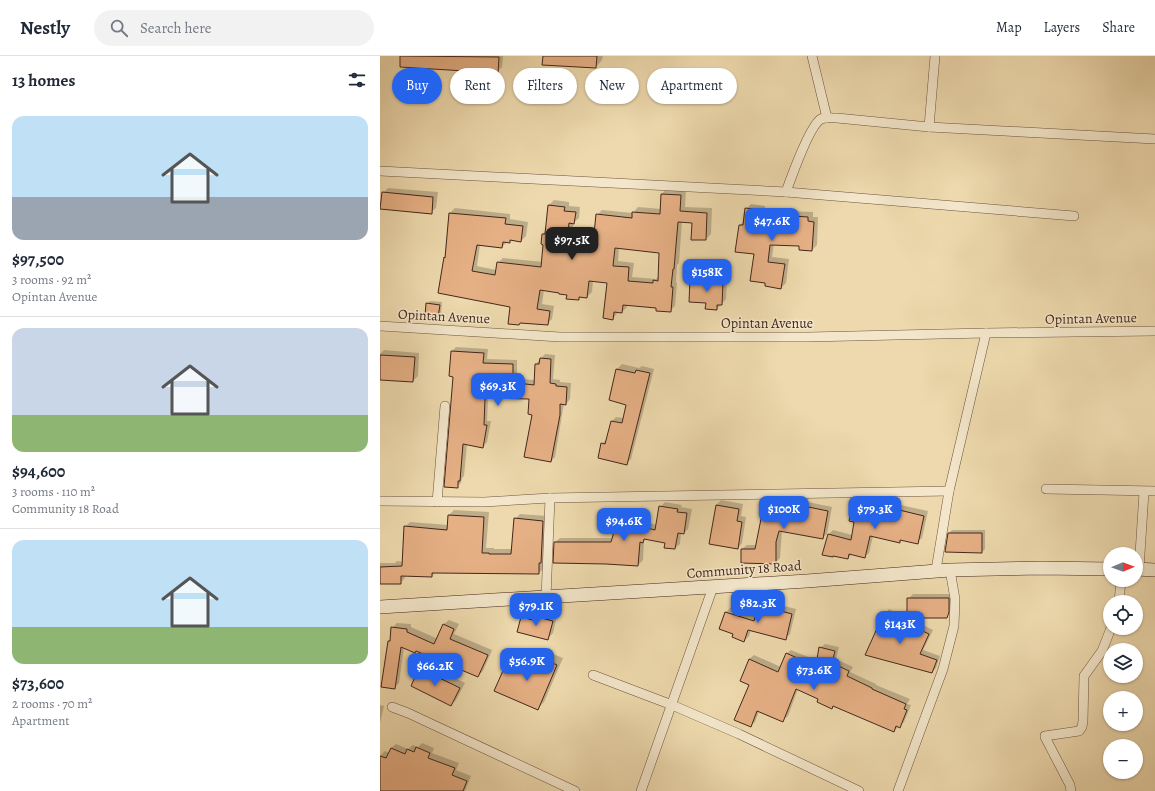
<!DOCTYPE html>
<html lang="en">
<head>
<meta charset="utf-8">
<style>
  :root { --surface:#fff; --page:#f2f2f3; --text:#1f2937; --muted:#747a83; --line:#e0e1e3; --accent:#2563eb }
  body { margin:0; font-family:Alegreya,serif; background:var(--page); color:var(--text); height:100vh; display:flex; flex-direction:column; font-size:15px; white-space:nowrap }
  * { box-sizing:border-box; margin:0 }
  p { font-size:13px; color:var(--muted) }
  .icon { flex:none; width:22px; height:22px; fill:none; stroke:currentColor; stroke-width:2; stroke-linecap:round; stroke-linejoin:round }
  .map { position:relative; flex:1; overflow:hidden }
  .sheet { display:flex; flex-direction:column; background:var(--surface); width:380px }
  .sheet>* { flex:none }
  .top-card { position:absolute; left:12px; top:12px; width:380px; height:36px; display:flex; gap:8px }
  .needle { width:26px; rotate:89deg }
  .controls { position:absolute; left:723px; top:491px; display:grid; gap:8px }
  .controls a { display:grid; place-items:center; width:40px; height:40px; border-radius:50%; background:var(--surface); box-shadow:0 1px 3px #0004; font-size:20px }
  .price { position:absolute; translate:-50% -34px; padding:0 9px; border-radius:8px; background:var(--accent); color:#fff; font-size:13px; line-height:26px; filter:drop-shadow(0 1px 2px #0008) }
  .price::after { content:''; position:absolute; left:50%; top:24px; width:12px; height:9px; margin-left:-6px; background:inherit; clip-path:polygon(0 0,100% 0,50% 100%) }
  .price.current { background:#222; color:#fff }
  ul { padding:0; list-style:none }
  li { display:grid; align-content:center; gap:8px; height:212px; padding:0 12px }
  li+li { border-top:1px solid var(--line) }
  li span { display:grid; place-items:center; height:124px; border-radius:12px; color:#555 }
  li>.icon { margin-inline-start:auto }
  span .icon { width:72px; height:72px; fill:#fffc; stroke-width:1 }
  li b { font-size:17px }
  h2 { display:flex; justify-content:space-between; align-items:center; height:48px; padding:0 12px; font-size:17px }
  .tag { padding:0 14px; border-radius:18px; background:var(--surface); box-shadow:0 1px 3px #0004; font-size:14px; line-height:36px }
  .tag.current { background:var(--accent); color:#fff }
  header { display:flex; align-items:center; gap:24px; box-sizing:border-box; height:56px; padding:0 20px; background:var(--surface); border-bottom:1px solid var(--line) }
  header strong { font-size:19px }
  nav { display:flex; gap:22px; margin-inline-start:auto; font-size:14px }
  .search { width:280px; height:36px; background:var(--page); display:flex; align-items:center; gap:10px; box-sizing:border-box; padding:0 14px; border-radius:22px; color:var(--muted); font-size:15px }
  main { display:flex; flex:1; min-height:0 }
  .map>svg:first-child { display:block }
</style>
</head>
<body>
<header>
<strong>Nestly</strong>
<div class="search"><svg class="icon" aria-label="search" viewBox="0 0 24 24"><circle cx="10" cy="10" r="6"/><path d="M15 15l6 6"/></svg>Search here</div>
<nav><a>Map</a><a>Layers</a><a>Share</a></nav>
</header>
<main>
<section class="sheet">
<h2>13 homes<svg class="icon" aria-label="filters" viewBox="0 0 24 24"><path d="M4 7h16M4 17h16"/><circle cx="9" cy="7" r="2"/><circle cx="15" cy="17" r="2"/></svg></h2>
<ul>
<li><span style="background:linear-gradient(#bfe0f5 65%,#9aa5b1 0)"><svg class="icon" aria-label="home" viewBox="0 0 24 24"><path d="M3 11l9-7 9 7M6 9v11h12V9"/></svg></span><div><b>$97,500</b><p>3 rooms · 92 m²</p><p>Opintan Avenue</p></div></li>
<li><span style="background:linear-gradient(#c9d6e8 70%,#8fb573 0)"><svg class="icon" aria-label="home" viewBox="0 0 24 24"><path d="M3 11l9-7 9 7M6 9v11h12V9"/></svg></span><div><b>$94,600</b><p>3 rooms · 110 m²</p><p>Community 18 Road</p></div></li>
<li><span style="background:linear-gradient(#bfe0f5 70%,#8fb573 0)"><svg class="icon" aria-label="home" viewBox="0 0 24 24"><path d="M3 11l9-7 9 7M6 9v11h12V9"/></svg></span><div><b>$73,600</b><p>2 rooms · 70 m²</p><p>Apartment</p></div></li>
</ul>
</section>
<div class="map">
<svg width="775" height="735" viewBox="0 0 775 735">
  <rect width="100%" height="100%" fill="#edd9ad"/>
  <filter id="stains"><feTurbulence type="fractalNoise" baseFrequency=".005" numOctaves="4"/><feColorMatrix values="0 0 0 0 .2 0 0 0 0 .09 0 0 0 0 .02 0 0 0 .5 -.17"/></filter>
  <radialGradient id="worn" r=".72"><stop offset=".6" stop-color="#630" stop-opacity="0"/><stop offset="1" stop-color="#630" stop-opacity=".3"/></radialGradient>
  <g fill="#0003" fill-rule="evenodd">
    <polygon points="21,0 123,0 122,11 117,16 21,10"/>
    <polygon points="164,0 223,0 222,4 216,11"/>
    <polygon points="8,132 58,136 56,152 51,156 3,137"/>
    <path d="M 286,133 L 306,134 L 305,151 L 332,152 L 331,178 L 326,183 L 313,166 L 302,165 L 299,207 L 297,209 L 296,226 L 297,227 L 295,250 L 290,255 L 277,251 L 247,248 L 247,251 L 242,256 L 238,256 L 233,263 L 228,226 L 213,224 L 212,236 L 207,241 L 202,240 L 198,243 L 188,238 L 164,233 L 162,248 L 174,250 L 172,263 L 167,268 L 131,250 L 65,202 L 66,201 L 70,157 L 75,152 L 130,158 L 130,163 L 148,166 L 146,180 L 141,185 L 132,184 L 129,186 L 127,186 L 122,191 L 100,189 L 97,210 L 116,214 L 118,207 L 123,202 L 163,206 L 164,188 L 163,178 L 166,175 L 169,149 L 174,144 L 189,146 L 189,150 L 200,151 L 199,162 L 193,167 L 192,181 L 215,183 L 217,159 L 222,154 L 253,157 L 258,151 L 281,153 L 282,138 ZM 239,192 L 280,196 L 279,220 L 276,223 L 252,221 L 254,207 L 238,205 Z"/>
    <polygon points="371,148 385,150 385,154 404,156 405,155 433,156 433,161 438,161 437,189 432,194 420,189 394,188 392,201 409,203 406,227 401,232 386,226 375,197 360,169 365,164 366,153"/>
    <polygon points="316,220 347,221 346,243 337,253 327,246 311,225"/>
    <polygon points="50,245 62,246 61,257 58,260 47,248"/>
    <polygon points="76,291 108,293 107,303 137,304 137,317 141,317 141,323 155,324 156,308 165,298 175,299 173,323 180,324 180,326 191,327 190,343 186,348 184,347 175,401 171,405 153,358 150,342 108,341 107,365 111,365 107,386 103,391 87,388 84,420 82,422 81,427 77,431 74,320 70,320 72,295"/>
    <polygon points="4,294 39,297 38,320 33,325 0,323 0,298"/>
    <polygon points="242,308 259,312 262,310 274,313 251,403 246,408 222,388 227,383 232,365 236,361 244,362 247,348 230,344 237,313"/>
    <polygon points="414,443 452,451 447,478 442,482 402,474 400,502 395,507 362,493 367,489 377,489 385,449 389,444 409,448"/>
    <polygon points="341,444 363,448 361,460 366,461 362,487 358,492 336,449"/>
    <polygon points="478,444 515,449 516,448 548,455 542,482 537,486 522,483 519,486 493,480 489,497 484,501 472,498 468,502 448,479 453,474 472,479 475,465 473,448"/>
    <polygon points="285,446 302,449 301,451 312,453 308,473 304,477 301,477 300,488 295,492 286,491 286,486 266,483 264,485 263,504 258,509 175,486 180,482 234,482 237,470 242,465 250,467 254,463 277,469 280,451"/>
    <polygon points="74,454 109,456 106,492 114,492 114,493 133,493 135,463 140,458 167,460 164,512 159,517 56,516 52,520 25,519 25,522 20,527 0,526 0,507 15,507 17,505 23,506 25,471 30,466 68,469 69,459"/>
    <polygon points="572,474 605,474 605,493 602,496 569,477"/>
    <polygon points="533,538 573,538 571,556 566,561 528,543"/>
    <polygon points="384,545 416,553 410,578 405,583 371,574 369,580 364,585 355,578 341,573 346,556 351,551 377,560 379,550"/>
    <polygon points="509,553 553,574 543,594 560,600 556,612 552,616 505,558"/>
    <polygon points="146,556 157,559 159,556 177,560 173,577 168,582 142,561"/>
    <polygon points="69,564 79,568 74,578 112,594 103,615 98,620 37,594 35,596 24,591 19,627 14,632 9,585 11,583 12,572 17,567 31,568 31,571 58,583 64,568"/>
    <polygon points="445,588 459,591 456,603 473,611 470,616 496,628 496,629 530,643 527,648 531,649 524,666 519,670 514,675 454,649 452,652 439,642 418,633 408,660 403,664 379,655 375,666 370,670 369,603 374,599 401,611 406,598 411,594 436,604 438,600 440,592"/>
    <polygon points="163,594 183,602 164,646 158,652 125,610 132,604 145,609 148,603 154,596 159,599"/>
    <polygon points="45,607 85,627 76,644 71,649 32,630 40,612"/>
    <polygon points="0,649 4,650 0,667"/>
    <polygon points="42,687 54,692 52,697 79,707 76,714 91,720 85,735 0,735 0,700 5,695 9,697 11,692 16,688 28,693 33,689 38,691"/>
  </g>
  <g fill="#e6b085" stroke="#44261a" fill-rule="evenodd">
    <polygon points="20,0 119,1 118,17 20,11"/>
    <polygon points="163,0 217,0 216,12 162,9"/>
    <polygon points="2,136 53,141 52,158 0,153"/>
    <path d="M 281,138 L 301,139 L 300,155 L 327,157 L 326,184 L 311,184 L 312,167 L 298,166 L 294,213 L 293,213 L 291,231 L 293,231 L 291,256 L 276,255 L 276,252 L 243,249 L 242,257 L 234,256 L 233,264 L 223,262 L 227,227 L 209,225 L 207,242 L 199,241 L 199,244 L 186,243 L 187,239 L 179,238 L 179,237 L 160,234 L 157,253 L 170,255 L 168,269 L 140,267 L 139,269 L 128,268 L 130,251 L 58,237 L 64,201 L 65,202 L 69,157 L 126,162 L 125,168 L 143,170 L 141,186 L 130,184 L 130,187 L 123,186 L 122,192 L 97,189 L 92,215 L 115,219 L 117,206 L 161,211 L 163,189 L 161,188 L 162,178 L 165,178 L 168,149 L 185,151 L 184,155 L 196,156 L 194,168 L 189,167 L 187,186 L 213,188 L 216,158 L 252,162 L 252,156 L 280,158 ZM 235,192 L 279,197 L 278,225 L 273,224 L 273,227 L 248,225 L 249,211 L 233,210 Z"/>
    <polygon points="365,152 381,154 380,159 399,161 399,159 428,161 428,165 434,166 432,195 419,194 419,190 390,189 388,206 405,208 401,233 385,230 385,227 370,225 374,198 355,196 359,169 363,169"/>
    <polygon points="310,224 343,226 342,249 337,249 337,254 325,253 326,247 309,246"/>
    <polygon points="46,247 60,249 58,261 45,260"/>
    <polygon points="71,295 104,297 103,307 133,308 133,320 137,321 137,327 154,329 155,308 159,308 160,302 171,303 170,327 176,328 176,330 187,331 186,349 180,348 180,359 171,406 144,401 152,359 148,358 149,343 105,342 104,369 107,369 103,392 83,388 80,425 78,425 78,432 64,431 73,321 69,320"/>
    <polygon points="0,299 35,301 33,326 0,324"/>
    <polygon points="236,313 255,317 256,314 270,317 247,409 218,402 221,387 225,388 231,365 242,367 246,349 229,344"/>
    <polygon points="409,447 448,455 443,483 399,475 396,486 396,508 361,507 361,493 375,493 384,448 407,453"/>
    <polygon points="472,448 510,454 511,452 544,460 538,488 520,484 520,487 490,480 485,502 469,498 468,503 453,500 453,501 442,499 448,478 471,484 474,466 469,465"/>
    <polygon points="336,449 359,453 357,465 362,466 358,493 329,488"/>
    <polygon points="279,450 298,453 297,456 307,457 304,478 298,477 295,493 284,492 285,487 264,483 263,487 260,486 258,510 226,508 173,507 174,486 231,486 236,469 247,472 249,467 275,474"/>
    <polygon points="68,459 104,461 102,497 109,497 109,498 131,498 134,462 163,465 161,507 159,507 159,518 52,517 52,521 21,520 21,528 0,528 0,511 22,510 24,470 67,474"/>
    <polygon points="568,477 602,477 602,497 565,496"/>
    <polygon points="527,542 569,542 569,556 567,562 527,562"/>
    <polygon points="378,549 412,558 406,584 368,574 364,586 352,581 353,578 339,573 345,556 374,565"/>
    <polygon points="504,557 549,578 540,598 557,604 552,617 485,599"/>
    <polygon points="154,560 173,565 168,584 137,576 141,561 153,564"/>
    <polygon points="63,568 74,573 70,583 108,599 98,621 36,595 35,597 21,591 15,633 1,631 8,585 10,585 11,571 27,573 27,576 54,588"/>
    <polygon points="439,591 455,595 452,607 469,615 467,620 492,632 492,633 526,648 524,653 527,654 520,672 516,670 514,676 453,650 452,653 437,646 438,643 416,633 403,666 377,655 371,671 354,664 369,629 360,625 369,603 398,616 406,597 433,609 435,602 437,603"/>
    <polygon points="156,600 177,609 158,654 114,635 125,610 141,617 147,603 154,606"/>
    <polygon points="39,612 80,632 71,650 31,630"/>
    <polygon points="36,691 50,697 48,702 75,712 72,719 87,725 83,735 0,735 0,700 6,702 11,692 25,698 27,693 34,696"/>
  </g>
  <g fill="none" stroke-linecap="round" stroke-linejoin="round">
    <defs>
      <g id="street">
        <polyline points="432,0 447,62"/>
        <polyline points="549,71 555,0"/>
        <polyline points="0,115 406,136 694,160"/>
        <path d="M 406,136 C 411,122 430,69 441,63 C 446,61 452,62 457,62 L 549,71 L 775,83"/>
        <polyline points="0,270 180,281 428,281 606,277 775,275"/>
        <polyline points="666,433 775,435"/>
        <polyline points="0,445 104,446 170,442 569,435"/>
        <polyline points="57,446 65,350"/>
        <polyline points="759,513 764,436"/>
        <polyline points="556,514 569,435 606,277"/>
        <polyline points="166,542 170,442"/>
        <polyline points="739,546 741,524"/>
        <polyline points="213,619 292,649 359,678 479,735"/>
        <polyline points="12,651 28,657 195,735"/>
        <polyline points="261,735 333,531"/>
        <polyline points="518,735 563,613 574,570 575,543 570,514"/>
        <polyline points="691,735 690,729 665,681 665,680 699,675 702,671 703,665 704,620 722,595 731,572"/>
      </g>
      <g id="secondary">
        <polyline points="756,513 775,514"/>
        <polyline points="0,551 427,525 570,514 662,512 730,513"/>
      </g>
    </defs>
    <use href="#street" stroke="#6e533f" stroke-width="10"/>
    <use href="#secondary" stroke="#44261a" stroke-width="14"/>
    <use href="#street" stroke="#f3e6ca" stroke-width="9"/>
    <use href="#secondary" stroke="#f3e6ca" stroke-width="13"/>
  </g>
  <g text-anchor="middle" stroke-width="3" stroke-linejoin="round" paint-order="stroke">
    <g font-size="14" fill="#44261a" stroke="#f3e6ca">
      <text transform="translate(64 260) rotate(3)" y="5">Opintan Avenue</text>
      <text transform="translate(711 262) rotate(-1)" y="5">Opintan Avenue</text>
      <text x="387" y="272">Opintan Avenue</text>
      <text transform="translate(364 513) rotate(-4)" y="5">Community 18 Road</text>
    </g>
  </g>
  <rect width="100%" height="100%" filter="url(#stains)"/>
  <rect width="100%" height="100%" fill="url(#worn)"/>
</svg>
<div class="controls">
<a><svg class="needle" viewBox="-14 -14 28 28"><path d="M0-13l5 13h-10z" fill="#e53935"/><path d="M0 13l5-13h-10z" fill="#747a83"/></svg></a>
<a><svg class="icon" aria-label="locate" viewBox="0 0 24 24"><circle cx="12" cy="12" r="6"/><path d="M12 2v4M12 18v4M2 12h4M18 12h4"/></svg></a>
<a><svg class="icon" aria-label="layers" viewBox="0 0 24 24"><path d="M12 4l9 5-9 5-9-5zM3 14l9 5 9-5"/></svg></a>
<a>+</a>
<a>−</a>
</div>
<b class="price" style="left:392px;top:186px">$47.6K</b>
<b class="price current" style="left:192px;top:205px">$97.5K</b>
<b class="price" style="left:327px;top:237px">$158K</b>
<b class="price" style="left:118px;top:351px">$69.3K</b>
<b class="price" style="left:404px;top:474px">$100K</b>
<b class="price" style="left:495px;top:474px">$79.3K</b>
<b class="price" style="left:244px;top:486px">$94.6K</b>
<b class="price" style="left:378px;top:568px">$82.3K</b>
<b class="price" style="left:156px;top:571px">$79.1K</b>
<b class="price" style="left:520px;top:589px">$143K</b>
<b class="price" style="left:147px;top:626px">$56.9K</b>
<b class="price" style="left:55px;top:631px">$66.2K</b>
<b class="price" style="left:434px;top:635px">$73.6K</b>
<div class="top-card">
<a class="tag current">Buy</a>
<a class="tag">Rent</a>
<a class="tag">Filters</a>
<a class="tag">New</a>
<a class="tag">Apartment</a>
</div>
</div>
</main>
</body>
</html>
